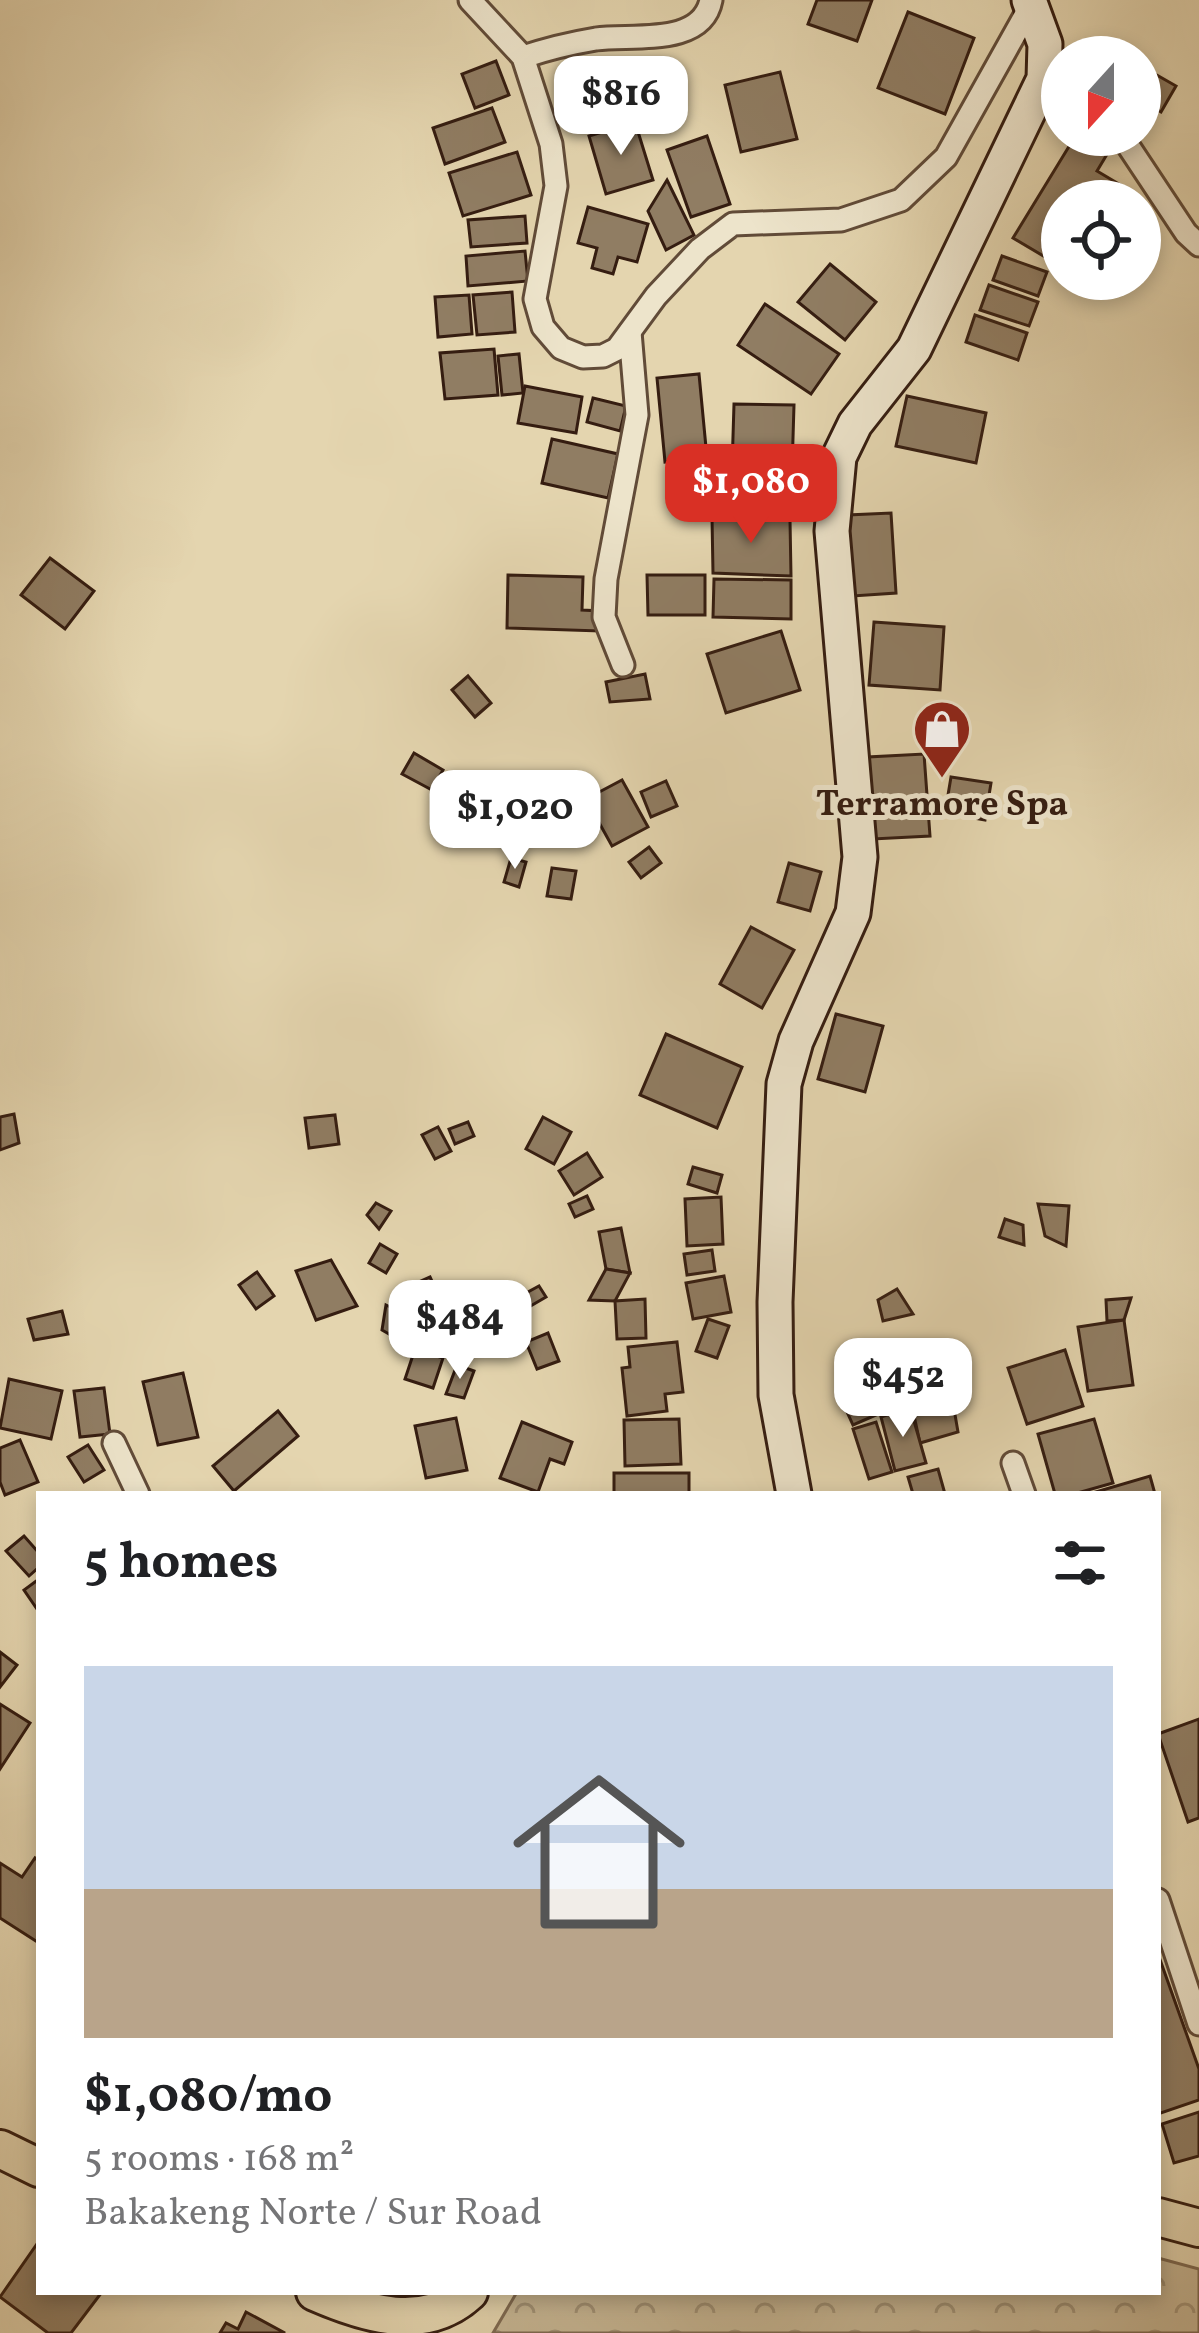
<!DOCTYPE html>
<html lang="en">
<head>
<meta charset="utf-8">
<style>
  :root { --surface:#fff; --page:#f6f6f6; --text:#202124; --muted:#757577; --line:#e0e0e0; --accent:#d93025 }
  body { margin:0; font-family:Vollkorn,serif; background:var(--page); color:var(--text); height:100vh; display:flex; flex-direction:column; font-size:45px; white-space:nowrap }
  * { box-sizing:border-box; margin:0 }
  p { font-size:39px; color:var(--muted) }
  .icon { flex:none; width:66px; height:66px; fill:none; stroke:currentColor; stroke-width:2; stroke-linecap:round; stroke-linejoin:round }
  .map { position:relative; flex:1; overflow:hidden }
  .details { position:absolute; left:36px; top:1491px; width:1125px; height:804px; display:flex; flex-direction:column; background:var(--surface); border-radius:0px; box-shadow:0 6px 18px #0003 }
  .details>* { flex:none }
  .needle { width:78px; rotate:201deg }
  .fabs { position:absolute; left:1041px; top:36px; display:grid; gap:24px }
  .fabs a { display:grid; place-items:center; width:120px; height:120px; border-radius:50%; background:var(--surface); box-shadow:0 6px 18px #0003; font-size:60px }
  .price { position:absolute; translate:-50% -102px; padding:0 27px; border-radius:24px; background:#fff; color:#222; font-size:39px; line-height:78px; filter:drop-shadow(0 3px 6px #0008) }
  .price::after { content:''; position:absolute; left:50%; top:72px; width:36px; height:27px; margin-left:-18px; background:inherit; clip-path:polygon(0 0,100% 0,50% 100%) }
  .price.current { background:var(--accent); color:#fff }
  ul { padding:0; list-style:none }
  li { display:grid; align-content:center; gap:24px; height:636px; padding:0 48px }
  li+li { border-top:3px solid var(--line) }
  li span { display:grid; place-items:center; height:372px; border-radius:0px; color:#555 }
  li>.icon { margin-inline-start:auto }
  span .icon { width:216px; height:216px; fill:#fffc; stroke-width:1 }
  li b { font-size:51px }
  h2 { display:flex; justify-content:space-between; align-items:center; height:144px; padding:0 48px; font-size:51px }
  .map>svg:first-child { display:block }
</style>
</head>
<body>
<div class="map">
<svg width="1199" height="2333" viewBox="0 0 1199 2333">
  <defs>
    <pattern id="forest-crowns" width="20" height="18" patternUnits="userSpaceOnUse" patternTransform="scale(3)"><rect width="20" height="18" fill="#c6b694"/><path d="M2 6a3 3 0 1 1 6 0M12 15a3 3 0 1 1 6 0" fill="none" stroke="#a29377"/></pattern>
  </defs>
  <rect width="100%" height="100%" fill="#e4d5af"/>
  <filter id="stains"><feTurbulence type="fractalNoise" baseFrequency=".00167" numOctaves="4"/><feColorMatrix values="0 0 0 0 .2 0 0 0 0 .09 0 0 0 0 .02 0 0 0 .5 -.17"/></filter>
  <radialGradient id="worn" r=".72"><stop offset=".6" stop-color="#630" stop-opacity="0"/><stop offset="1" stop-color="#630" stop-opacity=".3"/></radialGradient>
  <polygon fill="url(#forest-crowns)" stroke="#7e6a52" stroke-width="3" points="1158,2258 1199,2269 1199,2333 493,2333 517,2292 1158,2292"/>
  <g fill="#907d63" stroke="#351d11" stroke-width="3">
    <polygon points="817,0 872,0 857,41 808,24"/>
    <polygon points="908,12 974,38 945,114 878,88"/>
    <polygon points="496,61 509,95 475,108 462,74"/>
    <polygon points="1141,66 1176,86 1161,112 1140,100"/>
    <polygon points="780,72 797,139 741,152 725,85"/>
    <polygon points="492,108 505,142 445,164 433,128"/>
    <polygon points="635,122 653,180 606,194 589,136"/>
    <polygon points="1076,135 1106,135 1115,141 1097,171 1129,190 1123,201 1062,201 1062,267 1013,238"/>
    <polygon points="707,136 730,204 691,217 667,150"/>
    <polygon points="517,152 531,195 463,216 449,173"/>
    <polygon points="667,180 694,235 666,250 648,211"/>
    <polygon points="588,207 648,224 637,262 618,257 613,274 592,268 597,248 578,243"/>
    <polygon points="525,216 527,243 471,247 468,220"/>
    <polygon points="525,251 528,281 468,286 466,256"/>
    <polygon points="1002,256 1047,272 1038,296 993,280"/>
    <polygon points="830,264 876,302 845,340 798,302"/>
    <polygon points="989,285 1038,302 1029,326 980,310"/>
    <polygon points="512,292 515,332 477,335 473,295"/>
    <polygon points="469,295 472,334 438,337 435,297"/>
    <polygon points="765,304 839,354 811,394 738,345"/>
    <polygon points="975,315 1027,333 1018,360 966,342"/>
    <polygon points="494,349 498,395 445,399 440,353"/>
    <polygon points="519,354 523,393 502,395 498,356"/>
    <polygon points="699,374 707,458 665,462 657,378"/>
    <polygon points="525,386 582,397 576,433 518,423"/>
    <polygon points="907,396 986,413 976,463 896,446"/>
    <polygon points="593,398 626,406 620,431 587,422"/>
    <polygon points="734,404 794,405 792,471 732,469"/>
    <polygon points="552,439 618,454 608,498 542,483"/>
    <polygon points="891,513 896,593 853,596 848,515"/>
    <polygon points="712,517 790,520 791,576 713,573"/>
    <polygon points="50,558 94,591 65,629 21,595"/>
    <polygon points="508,575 583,577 582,610 601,611 600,631 507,628"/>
    <polygon points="647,575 705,575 705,615 648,615"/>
    <polygon points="714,579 791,580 791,619 713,617"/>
    <polygon points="874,622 944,627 940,690 869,685"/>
    <polygon points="781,631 800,690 726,713 707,654"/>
    <polygon points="645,674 650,699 610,702 606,682"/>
    <polygon points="468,676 491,703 475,717 452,690"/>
    <polygon points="414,753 443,770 432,790 402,774"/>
    <polygon points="924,754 930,836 873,839 868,757"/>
    <polygon points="951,777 991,783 985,820 945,813"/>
    <polygon points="622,780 648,827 612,846 586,799"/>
    <polygon points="666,781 677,806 651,817 641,792"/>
    <polygon points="465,789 501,791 498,829 463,824"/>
    <polygon points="549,811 550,840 510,842 509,812"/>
    <polygon points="649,847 661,863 641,878 629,862"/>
    <polygon points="511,858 526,862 519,887 504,882"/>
    <polygon points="789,863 821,872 810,911 778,902"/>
    <polygon points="552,868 576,871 571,899 547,896"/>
    <polygon points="751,927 794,950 762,1008 720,984"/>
    <polygon points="836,1014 883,1026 865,1092 818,1079"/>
    <polygon points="666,1034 742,1067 717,1128 640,1095"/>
    <polygon points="14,1114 19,1143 0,1150 0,1117"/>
    <polygon points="335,1115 339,1144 309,1148 305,1118"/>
    <polygon points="543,1117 571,1132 554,1164 526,1149"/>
    <polygon points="468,1122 474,1136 455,1144 449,1129"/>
    <polygon points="438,1127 451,1151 435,1159 422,1135"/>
    <polygon points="587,1153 602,1177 574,1195 559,1171"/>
    <polygon points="693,1167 722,1175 717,1193 688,1184"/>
    <polygon points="587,1196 593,1209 575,1217 569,1204"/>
    <polygon points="721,1197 723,1244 687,1246 685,1199"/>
    <polygon points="376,1203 391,1211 379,1229 367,1215"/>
    <polygon points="1038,1204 1069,1206 1066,1246 1045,1236"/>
    <polygon points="1005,1219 1023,1225 1024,1245 999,1237"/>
    <polygon points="621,1228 630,1273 606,1269 599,1232"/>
    <polygon points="380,1244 397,1254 386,1273 369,1263"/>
    <polygon points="712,1250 715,1271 687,1275 684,1254"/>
    <polygon points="331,1260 357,1306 316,1320 296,1271"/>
    <polygon points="606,1269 630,1273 615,1301 589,1300"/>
    <polygon points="257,1272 274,1296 256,1309 239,1285"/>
    <polygon points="724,1276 731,1312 693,1319 686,1283"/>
    <polygon points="430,1277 437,1292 419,1301 412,1285"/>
    <polygon points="539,1286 546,1297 522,1311 515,1299"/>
    <polygon points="897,1289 913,1314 883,1321 878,1300"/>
    <polygon points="458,1295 460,1315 441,1311 440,1296"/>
    <polygon points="1131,1298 1124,1320 1107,1321 1106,1300"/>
    <polygon points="645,1299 646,1338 617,1339 615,1301"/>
    <polygon points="386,1305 427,1324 415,1349 382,1330"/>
    <polygon points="62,1311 68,1334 34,1340 28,1319"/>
    <polygon points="708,1319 729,1326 717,1358 696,1351"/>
    <polygon points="1124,1320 1133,1385 1088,1391 1078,1327"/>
    <polygon points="470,1328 475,1346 458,1350 453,1332"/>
    <polygon points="548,1333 559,1361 537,1369 526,1342"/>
    <polygon points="677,1342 683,1392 665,1394 667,1411 627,1416 622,1368 630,1367 628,1347"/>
    <polygon points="415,1349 443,1358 433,1388 405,1379"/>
    <polygon points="1065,1350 1083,1406 1027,1424 1008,1368"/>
    <polygon points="457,1365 474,1371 464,1398 446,1394"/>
    <polygon points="183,1373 198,1437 158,1445 143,1382"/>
    <polygon points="9,1379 62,1391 51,1439 0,1428"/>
    <polygon points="896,1380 906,1402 853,1425 843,1403"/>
    <polygon points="949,1380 958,1432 920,1443 908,1388"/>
    <polygon points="104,1388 110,1434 80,1437 74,1391"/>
    <polygon points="910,1407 926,1463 895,1471 881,1417"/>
    <polygon points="278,1411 298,1436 234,1491 213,1466"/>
    <polygon points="456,1418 467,1470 426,1478 415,1426"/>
    <polygon points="679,1419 681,1464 625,1466 624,1420"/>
    <polygon points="1094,1419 1113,1483 1074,1494 1055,1494 1038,1434"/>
    <polygon points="522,1422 572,1442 564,1464 550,1459 538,1492 500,1478"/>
    <polygon points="876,1422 892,1472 869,1479 853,1429"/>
    <polygon points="20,1440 38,1482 5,1495 0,1482 0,1448"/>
    <polygon points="88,1445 104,1470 84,1482 68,1457"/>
    <polygon points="938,1469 945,1494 913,1494 908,1477"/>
    <rect x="614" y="1473" width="75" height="21"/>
    <polygon points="1150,1476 1155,1494 1089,1494"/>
    <polygon points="24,1536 39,1553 39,1567 29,1576 6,1551"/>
    <polygon points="39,1579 39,1612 24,1590"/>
    <polygon points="0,1652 17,1665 0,1687"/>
    <polygon points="0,1704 30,1723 0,1769"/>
    <polygon points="1199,1719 1199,1818 1188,1822 1158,1734"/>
    <polygon points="35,1858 39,1861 39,1943 0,1918 0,1863 22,1877"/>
    <polygon points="1158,1954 1199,2069 1199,2100 1158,2114"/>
    <polygon points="1199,2112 1199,2156 1174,2163 1162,2124"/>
    <polygon points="39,2241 39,2292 102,2292 71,2333 48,2333 0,2297"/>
    <polygon points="246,2312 285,2333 220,2333 226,2323 238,2329"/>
  </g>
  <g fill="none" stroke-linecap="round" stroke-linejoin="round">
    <defs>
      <g id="minor">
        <polyline points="470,0 523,57 551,144 556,186 535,299 543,327 561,348 583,357 603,356 617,349 656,296 700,249 733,224 841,220 901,200 946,157 1031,5"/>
        <path d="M 523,57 C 547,49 572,43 596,39 C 632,34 702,47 711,0"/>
        <polyline points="1121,135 1186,233 1199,245"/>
        <polyline points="623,665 604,617 606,579 637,415 630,332"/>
        <polyline points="114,1443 138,1494"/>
        <polyline points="1013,1463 1024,1494"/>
        <polyline points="1158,1900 1199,2024"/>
      </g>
      <polyline id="secondary" points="794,1494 776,1395 775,1302 784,1084 796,1041 853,913 860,857 832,531 839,457 855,424 914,349 1044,79 1045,44 1029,0"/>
      <g id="primary">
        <polyline points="0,2149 39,2168"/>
        <polyline points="1158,2217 1199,2228"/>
        <path d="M 315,2292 C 365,2314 425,2333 469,2292"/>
      </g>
    </defs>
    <use href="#minor" stroke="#614b38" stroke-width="27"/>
    <use href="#secondary" stroke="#351d11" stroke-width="39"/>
    <use href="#primary" stroke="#351d11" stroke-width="42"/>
    <use href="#minor" stroke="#ede4cb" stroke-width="21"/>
    <use href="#secondary" stroke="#ede4cb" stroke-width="33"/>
    <use href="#primary" stroke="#e4d5af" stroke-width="36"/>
  </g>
  <defs>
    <symbol id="shop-pin" viewBox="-11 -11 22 30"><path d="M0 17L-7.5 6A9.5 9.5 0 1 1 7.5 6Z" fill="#8f2418" stroke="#ede4cb"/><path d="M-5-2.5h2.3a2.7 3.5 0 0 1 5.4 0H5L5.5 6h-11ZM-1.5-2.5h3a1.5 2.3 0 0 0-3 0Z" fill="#fff"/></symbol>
  </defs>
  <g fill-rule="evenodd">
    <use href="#shop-pin" x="909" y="696" width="66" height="90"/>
  </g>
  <g text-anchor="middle" stroke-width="10" stroke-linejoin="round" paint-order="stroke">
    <g font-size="36" font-weight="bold" fill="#351d11" stroke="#ede4cb">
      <text x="942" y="815">Terramore Spa</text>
    </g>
  </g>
  <rect width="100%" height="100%" filter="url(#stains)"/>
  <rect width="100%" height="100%" fill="url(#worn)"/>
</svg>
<div class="fabs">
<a><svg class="needle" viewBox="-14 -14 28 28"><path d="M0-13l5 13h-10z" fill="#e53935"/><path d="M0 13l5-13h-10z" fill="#757577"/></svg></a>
<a><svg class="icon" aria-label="locate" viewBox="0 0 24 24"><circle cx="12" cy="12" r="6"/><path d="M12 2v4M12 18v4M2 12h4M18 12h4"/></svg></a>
</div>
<b class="price" style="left:621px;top:158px">$816</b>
<b class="price current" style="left:751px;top:546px">$1,080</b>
<b class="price" style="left:515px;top:872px">$1,020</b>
<b class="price" style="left:460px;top:1382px">$484</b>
<b class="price" style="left:903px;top:1440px">$452</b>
<section class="details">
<h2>5 homes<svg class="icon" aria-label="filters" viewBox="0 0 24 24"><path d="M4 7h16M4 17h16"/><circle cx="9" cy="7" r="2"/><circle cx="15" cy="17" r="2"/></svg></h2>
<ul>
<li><span style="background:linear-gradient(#c9d6e8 60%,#b9a48a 0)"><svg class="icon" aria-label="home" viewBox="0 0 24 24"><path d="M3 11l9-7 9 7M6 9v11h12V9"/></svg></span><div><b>$1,080/mo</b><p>5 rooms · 168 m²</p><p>Bakakeng Norte / Sur Road</p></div></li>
</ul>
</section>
</div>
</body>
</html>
